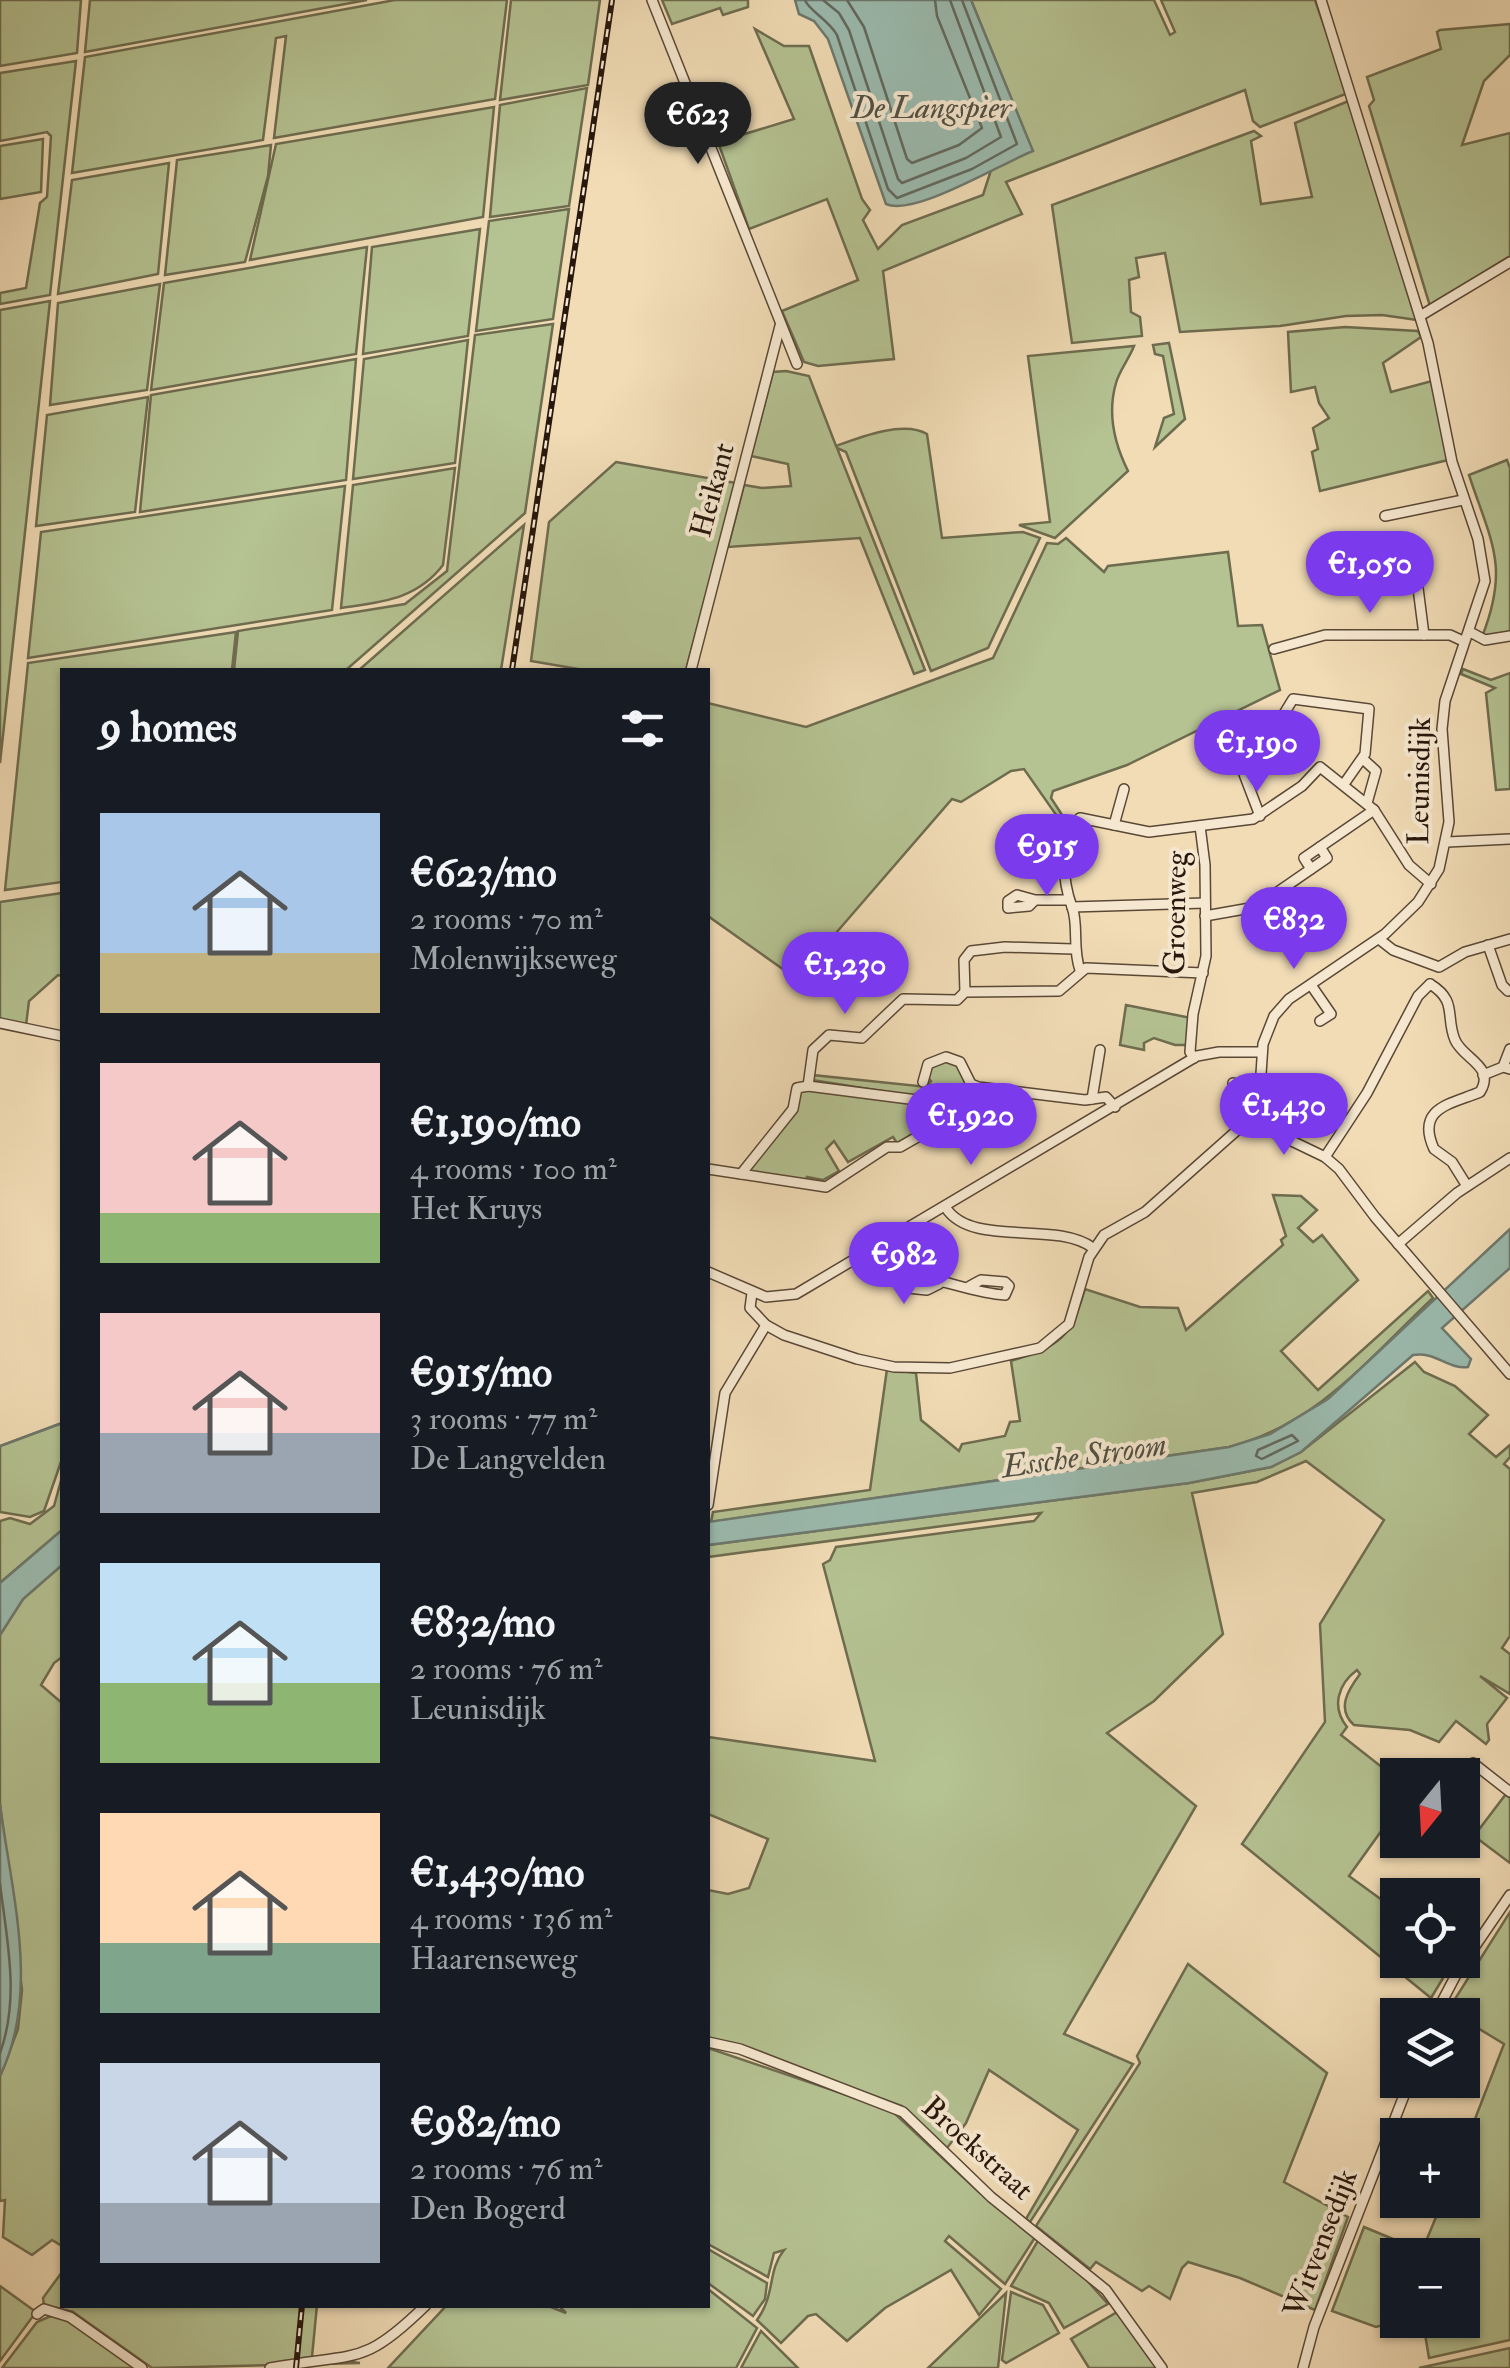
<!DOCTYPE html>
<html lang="en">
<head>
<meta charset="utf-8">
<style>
  :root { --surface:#171b24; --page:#242831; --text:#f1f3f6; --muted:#9ea1a6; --accent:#7c3aed }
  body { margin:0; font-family:"IM FELL Double Pica",serif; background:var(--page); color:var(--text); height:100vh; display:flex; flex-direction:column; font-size:38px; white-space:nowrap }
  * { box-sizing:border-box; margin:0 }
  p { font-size:32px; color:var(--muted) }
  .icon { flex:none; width:55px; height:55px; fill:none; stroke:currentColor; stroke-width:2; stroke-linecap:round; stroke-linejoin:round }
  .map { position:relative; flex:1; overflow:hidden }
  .drawer { position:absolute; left:60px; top:668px; width:650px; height:1640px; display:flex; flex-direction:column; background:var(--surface); border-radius:0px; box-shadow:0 2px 8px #0004 }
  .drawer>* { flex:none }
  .needle { width:65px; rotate:198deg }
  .buttons { position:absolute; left:1380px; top:1758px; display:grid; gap:20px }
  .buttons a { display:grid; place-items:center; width:100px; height:100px; border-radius:0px; background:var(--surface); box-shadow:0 2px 8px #0004; font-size:50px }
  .price { position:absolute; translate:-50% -85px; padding:0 22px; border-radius:35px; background:var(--accent); color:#fff; font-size:32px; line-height:65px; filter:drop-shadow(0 2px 5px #0008) }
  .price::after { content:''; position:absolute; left:50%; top:60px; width:30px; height:22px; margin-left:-15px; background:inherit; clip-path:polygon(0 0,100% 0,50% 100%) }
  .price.active { background:#222; color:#fff }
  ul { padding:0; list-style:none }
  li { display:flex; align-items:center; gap:30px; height:250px; padding:0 40px }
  li span { display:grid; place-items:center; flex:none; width:280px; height:200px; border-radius:0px; color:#555 }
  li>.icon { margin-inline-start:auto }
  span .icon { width:120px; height:120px; fill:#fffc; stroke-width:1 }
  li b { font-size:42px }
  h2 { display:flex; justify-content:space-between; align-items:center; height:120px; padding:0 40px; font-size:42px }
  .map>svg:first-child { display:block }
</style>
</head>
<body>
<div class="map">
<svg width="1510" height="2368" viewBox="0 0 1510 2368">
  <rect width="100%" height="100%" fill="#f1dcb6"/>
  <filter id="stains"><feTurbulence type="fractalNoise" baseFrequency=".002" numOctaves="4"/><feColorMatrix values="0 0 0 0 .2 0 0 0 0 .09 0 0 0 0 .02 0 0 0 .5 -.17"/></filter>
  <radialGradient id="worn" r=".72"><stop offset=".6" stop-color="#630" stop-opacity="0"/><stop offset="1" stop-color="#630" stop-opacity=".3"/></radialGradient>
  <g fill="#b5c292" stroke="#6e6c4f" stroke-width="2.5">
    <polygon points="0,0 81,0 77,53 0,66"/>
    <polygon points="90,0 367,0 85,52"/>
    <polygon points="395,0 507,0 495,99 274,138 286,36 276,38 263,140 72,173 85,57"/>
    <polygon points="511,0 600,0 588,85 500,100"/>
    <polygon points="662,0 748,0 748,7 723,15 720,8 672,24"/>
    <polygon points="971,0 1154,0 1170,35 1175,32 1161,0 1315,0 1348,93 1260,127 1253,121 1245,90 1006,182 1022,214 883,271 894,359 818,366 804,362 782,311 858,280 827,199 749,229 718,142 794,119 755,29 784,46 809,46 862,199 870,210 863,220 878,249 902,225 983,195 992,167 1032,150"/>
    <polygon points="1510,24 1510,55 1484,81 1462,145 1510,133 1510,256 1430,306 1369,106 1374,100 1367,77 1441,49 1437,32 1440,30"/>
    <polygon points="76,61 50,295 0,304 0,293 26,288 40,203 47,197 51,136 47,132 0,141 0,73"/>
    <polygon points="587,88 569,206 490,217 500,105"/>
    <polygon points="1351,100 1417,320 1382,315 1346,316 1280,326 1180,332 1165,253 1136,258 1139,277 1129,280 1131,312 1140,317 1142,336 1072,343 1052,205 1254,131 1261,136 1251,141 1261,204 1312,197 1295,123"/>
    <polygon points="494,107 483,217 250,260 276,144"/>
    <polygon points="43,139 41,192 0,199 0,146"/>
    <polygon points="271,145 268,176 245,262 165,275 177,160"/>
    <polygon points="169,163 158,274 58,294 72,180"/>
    <polygon points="569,209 553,319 476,331 489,221"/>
    <polygon points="480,229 468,336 363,354 372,247"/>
    <polygon points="367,247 356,354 151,390 164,283"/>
    <polygon points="160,284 147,390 50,405 58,303"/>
    <polygon points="50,301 0,763 0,310"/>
    <polygon points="553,324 525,513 346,670 234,670 238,631 405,604 447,571 475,335"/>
    <polygon points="1345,327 1418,331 1421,337 1383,363 1391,392 1432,381 1448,460 1320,491 1312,452 1318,449 1313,428 1329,418 1319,403 1315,387 1291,392 1288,332"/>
    <polygon points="468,340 455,463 353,479 364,359"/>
    <polygon points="1169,343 1185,419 1155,447 1164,418 1174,414 1163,356 1155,354 1153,345"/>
    <path d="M 1134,346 C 1129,359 1119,371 1116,383 C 1107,414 1114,443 1128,471 L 1055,538 L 1019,525 L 1050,522 L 1028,356 Z"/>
    <polygon points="356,359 346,480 140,512 151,395"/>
    <path d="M 786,371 L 809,376 L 836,446 C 860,437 904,420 927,434 L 942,538 L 1023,532 L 1040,538 L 988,648 L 931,671 L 846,452 L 837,448 L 925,670 L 914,674 L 860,538 L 728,547 L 744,485 L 762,488 L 791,486 L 788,464 L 751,456 L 773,372 Z"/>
    <polygon points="148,397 135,512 36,526 47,415"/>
    <path d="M 1507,460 L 1510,468 L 1510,633 L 1482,637 C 1510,566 1491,542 1469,475 Z"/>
    <polygon points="616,462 736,483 686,670 584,670 531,661 549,522"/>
    <path d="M 455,468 L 443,565 C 416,600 381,602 341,608 L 353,485 Z"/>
    <polygon points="345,486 332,610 28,658 41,532"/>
    <polygon points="524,525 501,670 359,670"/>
    <polygon points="1066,538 1104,572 1108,566 1228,552 1238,626 1262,625 1280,690 1127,765 1053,791 1051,798 1066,821 1059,819 1024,769 1011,771 961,802 952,799 810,963 784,970 708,916 708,703 806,727 993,658 1047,543 1058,544"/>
    <polygon points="236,632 232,670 62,670 62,882 5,890 28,663"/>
    <polygon points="1463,669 1491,680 1510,673 1510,789 1496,790 1486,693 1495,688 1461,674"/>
    <polygon points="62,893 62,976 58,975 29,1001 26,1025 0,1021 0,902"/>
    <polygon points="1126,1005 1191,1018 1189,1045 1175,1045 1154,1038 1144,1043 1144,1050 1120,1045"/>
    <polygon points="954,1061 968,1083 954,1113 936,1123 919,1097 812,1080 812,1075 927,1087 931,1081 926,1075 934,1062"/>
    <polygon points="801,1089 913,1102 926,1126 897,1143 893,1137 848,1162 834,1141 826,1149 839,1171 823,1180 807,1177 805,1183 750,1173 748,1168"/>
    <path d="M 1273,1195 L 1301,1196 L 1317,1210 L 1298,1228 L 1313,1242 L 1322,1235 L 1358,1280 L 1281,1351 L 1318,1390 L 1428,1291 L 1433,1298 C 1369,1358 1318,1424 1229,1447 L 711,1522 L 713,1512 L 870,1490 L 887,1369 L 916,1373 L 921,1420 L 959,1451 L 962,1444 L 1005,1436 L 1010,1422 L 1020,1421 L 1011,1361 C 1061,1345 1070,1339 1085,1289 L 1140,1307 L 1178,1308 L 1186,1330 L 1283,1245 L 1281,1240 L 1286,1236 Z"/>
    <path d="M 1415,1362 L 1424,1372 L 1455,1386 L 1488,1415 L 1469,1434 L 1496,1457 L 1510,1445 L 1510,1457 L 1504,1464 L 1510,1469 L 1510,1636 L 1502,1648 L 1510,1654 L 1510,1694 L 1480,1676 L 1507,1698 L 1487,1724 L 1489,1740 L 1486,1744 L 1456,1721 L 1439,1742 L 1410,1730 L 1354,1725 C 1336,1709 1348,1690 1360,1674 L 1357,1670 C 1338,1684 1331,1707 1347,1727 L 1341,1735 L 1397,1779 L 1397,1809 L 1349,1876 L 1397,1911 L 1398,1960 L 1454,1960 L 1431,1998 L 1242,1844 L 1325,1722 L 1320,1624 L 1384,1520 L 1306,1461 L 1257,1482 L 1192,1493 L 1223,1634 L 1154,1701 L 1107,1733 L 1196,1806 L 1064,2034 L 1133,2064 L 1030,2222 L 1026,2219 L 1078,2130 L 989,2070 L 966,2123 L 947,2148 L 902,2106 L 747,2049 L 708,2040 L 708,1890 L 728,1894 L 749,1888 L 768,1839 L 708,1814 L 708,1737 L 875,1761 L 823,1564 L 830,1560 L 836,1547 L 1034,1521 L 1041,1513 L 708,1557 L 708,1545 L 1189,1483 L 1271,1467 L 1301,1452 Z"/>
    <polygon points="62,1423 62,1459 44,1511 30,1517 0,1512 0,1446"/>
    <polygon points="62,1477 62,1530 0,1583 0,1521 10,1518 30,1524 54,1506"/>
    <polygon points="62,1565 62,1657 54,1663 41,1685 62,1703 62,2246 52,2240 32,2255 3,2237 5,2200 0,2201 0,2076 18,2029 22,1990 0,1804 0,1635 23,1599"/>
    <polygon points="1506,1794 1510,1798 1510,1863 1474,1836"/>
    <polygon points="1510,1912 1510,2340 1429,2358 1424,2328 1409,2333 1405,2320 1462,2320 1462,2255 1398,2255 1398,2320 1402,2320 1376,2327 1332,2311 1364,2227 1422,2251 1443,2200 1462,2200 1463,2150 1504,2044 1463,2019 1462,2015 1448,2010"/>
    <polygon points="1188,1964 1327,2073 1284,2182 1348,2217 1315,2310 1240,2278 1188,2262 1182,2268 1170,2299 1149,2286 1142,2291 1096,2262 1090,2269 1036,2226 1140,2063 1137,2056"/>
    <path d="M 708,2048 L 891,2110 L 979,2192 L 1036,2236 L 1005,2284 L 949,2236 L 945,2241 L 1001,2289 L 979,2315 L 951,2270 L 885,2308 L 847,2341 L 816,2314 L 808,2316 L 781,2343 L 757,2320 C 776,2294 767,2271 784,2250 L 774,2253 L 768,2277 L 708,2244 Z"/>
    <polygon points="1039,2239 1083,2276 1108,2304 1064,2328 1049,2303 1011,2286"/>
    <polygon points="708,2249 767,2283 765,2299 753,2316 708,2283"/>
    <polygon points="62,2272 62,2305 317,2305 312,2357 360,2363 152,2368 73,2312 44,2305 43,2298"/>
    <polygon points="0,2286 36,2312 0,2361"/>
    <polygon points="708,2289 757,2328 736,2368 388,2368 447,2305 546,2305 566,2313 558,2305 708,2305"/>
    <polygon points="1011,2292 1043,2305 1059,2333 1006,2363 1002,2360"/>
    <polygon points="1006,2293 998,2368 928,2368"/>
    <polygon points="1119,2311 1160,2368 1089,2368 1071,2339"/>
    <polygon points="53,2315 68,2319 138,2368 2,2368 37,2322"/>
    <polygon points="761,2331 798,2368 741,2368"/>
    <polygon points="1510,2348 1510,2368 1419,2368"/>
  </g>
  <g fill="#9bbbaf" stroke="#6d796e" stroke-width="2.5">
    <path d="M 795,0 L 971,0 L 1033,151 C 1002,163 914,217 886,204 L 828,39 L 814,21 L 799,14 Z"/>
    <path d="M 1510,1229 L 1510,1268 L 1442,1328 L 1471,1359 L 1468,1367 C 1449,1370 1435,1351 1413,1355 L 1301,1452 L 1271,1467 L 1189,1483 L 708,1545 L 708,1522 L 1229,1447 L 1270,1434 L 1328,1399 Z"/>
    <polygon points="62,1530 62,1565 23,1599 0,1635 0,1583"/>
    <path d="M 0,1804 C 11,1892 41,1992 0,2076 Z"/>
  </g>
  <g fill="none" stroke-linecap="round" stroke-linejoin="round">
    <g stroke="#62695e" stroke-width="2.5">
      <path d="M 805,0 C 808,10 829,20 837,35 L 888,189 L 897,198 L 972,169 L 1017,144 L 962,0"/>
      <polyline points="823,0 839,13 849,30 898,179 902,183 966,158 1001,137 950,0"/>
      <polyline points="847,0 864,27 907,159 912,163 959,145 982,128 937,16 935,0"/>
      <polygon points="1292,1435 1298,1441 1262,1459 1256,1456 1258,1450"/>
      <path d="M 0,1884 C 7,1941 20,1998 0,2053"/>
    </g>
    <polyline stroke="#6d796e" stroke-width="2.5" points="0,1446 62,1423"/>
    <defs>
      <g id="minor">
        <polyline points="652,0 797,364"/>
        <polyline points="1420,316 1510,262"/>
        <polyline points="1385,516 1463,500"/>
        <polyline points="1369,587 1406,583 1418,588 1424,635"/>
        <polyline points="1470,632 1485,640 1510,636"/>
        <polyline points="1274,649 1325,635 1450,635 1463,641"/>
        <polyline points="691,670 780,326"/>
        <polyline points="1363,759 1376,771 1367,803"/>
        <polyline points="1260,816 1236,753 1273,732 1293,699 1369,709 1365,754 1344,784"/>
        <polyline points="1114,825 1124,789"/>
        <polyline points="1447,842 1510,839"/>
        <polyline points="1311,869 1304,858 1374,810"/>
        <polyline points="1035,900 1029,906 1008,908 1008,901 1017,895 1035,900 1066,900"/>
        <polyline points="1072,907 1205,903"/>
        <polyline points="1205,916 1256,907 1327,858 1320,847"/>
        <polyline points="1379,939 1393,950 1439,967 1465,952 1510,939"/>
        <polyline points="1488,945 1502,985 1508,991"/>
        <path d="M 1080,970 C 1072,948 1079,925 1072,907 C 1064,885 1056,835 1080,818 L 1149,832 L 1253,819 L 1302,786 L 1320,767 L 1374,810 L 1409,865 L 1431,884"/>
        <path d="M 1430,984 C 1458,1001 1445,1016 1455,1040 C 1463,1059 1496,1066 1480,1092 C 1452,1104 1415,1107 1434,1149 L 1452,1162 L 1467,1186"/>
        <polyline points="1311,985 1331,1014 1320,1021"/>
        <polyline points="965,992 964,960 971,951 1005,947 1073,949"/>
        <polyline points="0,1023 62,1036"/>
        <polyline points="1194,1058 1190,1052 1193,1014 1206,956 1205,865 1200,826"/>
        <polyline points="1503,1067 1510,1049"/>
        <polyline points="1483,1075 1503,1067 1510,1069"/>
        <polyline points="923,1082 928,1064 946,1057 960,1062 971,1084 978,1087 1085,1100 1106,1097 1115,1107"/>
        <polyline points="1233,1083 1260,1091"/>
        <polyline points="808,1086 813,1050 829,1035 862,1038 903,999 957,1000 965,992 1059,991 1086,968 1203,973"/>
        <polyline points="808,1086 917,1100 933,1128"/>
        <polyline points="1092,1099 1100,1050"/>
        <polyline points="1263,1121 1259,1104 1263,1044 1274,1016 1289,999 1385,934 1418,902 1439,869 1449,822 1442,729 1445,701 1485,581 1478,539 1452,462 1428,343 1321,0"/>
        <polyline points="1263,1121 1273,1132 1325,1157 1339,1169 1375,1217 1510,1374"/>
        <polyline points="1325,1157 1367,1093 1418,996 1430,984"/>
        <polyline points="708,1169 826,1187 887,1147 900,1147 954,1116 961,1093 968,1088"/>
        <polyline points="741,1174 793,1109 797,1088 808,1086"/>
        <path d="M 946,1208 C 972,1248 1056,1220 1093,1248"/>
        <path d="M 891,1238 L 913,1276 C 944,1279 973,1293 1005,1295 L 1009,1286 L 1005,1282 L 981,1280 L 970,1286"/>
        <polyline points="1398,1244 1457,1193 1510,1158"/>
        <polyline points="708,1272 766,1297 796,1294 1197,1056 1219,1052 1262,1052"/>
        <polyline points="908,1273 908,1288 927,1290 939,1284"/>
        <polyline points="752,1293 750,1308 766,1325 784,1335 857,1359 894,1367 950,1368 1040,1348 1069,1324 1089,1257 1104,1235 1145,1212 1243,1125 1263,1121"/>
        <polyline points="708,1505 725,1393 766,1325"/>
        <polyline points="1473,1763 1510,1792"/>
        <polyline points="1435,2015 1458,1971 1510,1895"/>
        <polyline points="708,2042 740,2049 903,2112 991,2197 1106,2290 1162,2368"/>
        <polyline points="37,2314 44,2309 70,2317 142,2368"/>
        <path d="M 270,2368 C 357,2352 362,2368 426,2305"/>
        <polyline points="1303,2368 1314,2327 1410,2080"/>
      </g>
    </defs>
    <use href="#minor" stroke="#5a4836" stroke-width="12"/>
    <use href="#minor" stroke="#f6e8d0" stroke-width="9"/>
    <defs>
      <g id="rail">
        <polyline points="512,670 612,0"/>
        <polyline points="296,2368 302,2305"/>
      </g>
    </defs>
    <use href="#rail" stroke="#28170c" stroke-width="6"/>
    <use href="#rail" stroke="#f6e8d0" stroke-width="2.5" stroke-dasharray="8" stroke-linecap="butt"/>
  </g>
  <g text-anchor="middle" stroke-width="8" stroke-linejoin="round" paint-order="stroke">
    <g font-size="30" fill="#28170c" stroke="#f6e8d0">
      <text transform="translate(712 490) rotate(-75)" y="10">Heikant</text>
      <text transform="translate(1419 781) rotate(-89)" y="10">Leunisdijk</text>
      <text transform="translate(1175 913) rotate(-89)" y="10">Groenweg</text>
      <text transform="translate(978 2148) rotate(42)" y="10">Broekstraat</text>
      <text transform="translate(1320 2243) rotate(-69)" y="10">Witvensedijk</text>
    </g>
    <g font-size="32" font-style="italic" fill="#505045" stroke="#f6e8d0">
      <text x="931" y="118">De Langspier</text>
      <text transform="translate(1084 1455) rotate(-8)" y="11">Essche Stroom</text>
    </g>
  </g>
  <rect width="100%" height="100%" filter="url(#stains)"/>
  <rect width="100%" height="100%" fill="url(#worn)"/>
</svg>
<div class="buttons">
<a><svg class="needle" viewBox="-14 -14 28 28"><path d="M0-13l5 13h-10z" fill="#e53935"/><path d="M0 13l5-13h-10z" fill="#9ea1a6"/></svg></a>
<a><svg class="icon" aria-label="locate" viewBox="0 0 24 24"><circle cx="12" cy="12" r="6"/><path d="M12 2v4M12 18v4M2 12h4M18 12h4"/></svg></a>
<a><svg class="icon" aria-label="layers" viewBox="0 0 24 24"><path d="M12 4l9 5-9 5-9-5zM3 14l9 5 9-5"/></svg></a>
<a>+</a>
<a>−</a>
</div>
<b class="price active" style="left:698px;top:167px">€623</b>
<b class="price" style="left:1370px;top:616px">€1,050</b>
<b class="price" style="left:1257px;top:795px">€1,190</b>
<b class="price" style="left:1047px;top:899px">€915</b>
<b class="price" style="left:1294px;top:972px">€832</b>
<b class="price" style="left:845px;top:1017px">€1,230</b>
<b class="price" style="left:1284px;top:1158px">€1,430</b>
<b class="price" style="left:971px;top:1168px">€1,920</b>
<b class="price" style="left:904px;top:1307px">€982</b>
<section class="drawer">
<h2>9 homes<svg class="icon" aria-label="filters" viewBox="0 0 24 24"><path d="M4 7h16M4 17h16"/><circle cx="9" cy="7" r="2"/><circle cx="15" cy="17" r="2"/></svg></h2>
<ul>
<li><span style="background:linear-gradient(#a9c7e8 70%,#c2b280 0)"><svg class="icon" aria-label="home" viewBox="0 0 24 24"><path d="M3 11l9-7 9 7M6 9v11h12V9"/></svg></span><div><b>€623/mo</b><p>2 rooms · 70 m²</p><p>Molenwijkseweg</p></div></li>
<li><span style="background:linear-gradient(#f6c9c9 75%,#8fb573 0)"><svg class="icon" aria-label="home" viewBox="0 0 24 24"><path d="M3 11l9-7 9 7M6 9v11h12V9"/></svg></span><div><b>€1,190/mo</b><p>4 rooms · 100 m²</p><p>Het Kruys</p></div></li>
<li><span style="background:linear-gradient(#f6c9c9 60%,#9aa5b1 0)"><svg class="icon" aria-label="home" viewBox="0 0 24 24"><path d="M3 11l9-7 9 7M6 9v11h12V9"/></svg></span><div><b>€915/mo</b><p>3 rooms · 77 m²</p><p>De Langvelden</p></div></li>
<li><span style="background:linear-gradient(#bfe0f5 60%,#8fb573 0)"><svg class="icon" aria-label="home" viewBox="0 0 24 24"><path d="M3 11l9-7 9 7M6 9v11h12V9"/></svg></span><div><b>€832/mo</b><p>2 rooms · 76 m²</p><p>Leunisdijk</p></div></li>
<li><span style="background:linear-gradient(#ffd9b3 65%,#7fa58c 0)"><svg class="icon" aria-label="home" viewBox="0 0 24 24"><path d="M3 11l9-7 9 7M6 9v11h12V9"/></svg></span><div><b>€1,430/mo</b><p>4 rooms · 136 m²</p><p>Haarenseweg</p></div></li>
<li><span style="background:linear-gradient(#c9d6e8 70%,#9aa5b1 0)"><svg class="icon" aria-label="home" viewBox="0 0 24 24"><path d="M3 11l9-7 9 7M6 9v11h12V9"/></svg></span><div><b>€982/mo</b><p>2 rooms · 76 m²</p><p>Den Bogerd</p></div></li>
</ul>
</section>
</div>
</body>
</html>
